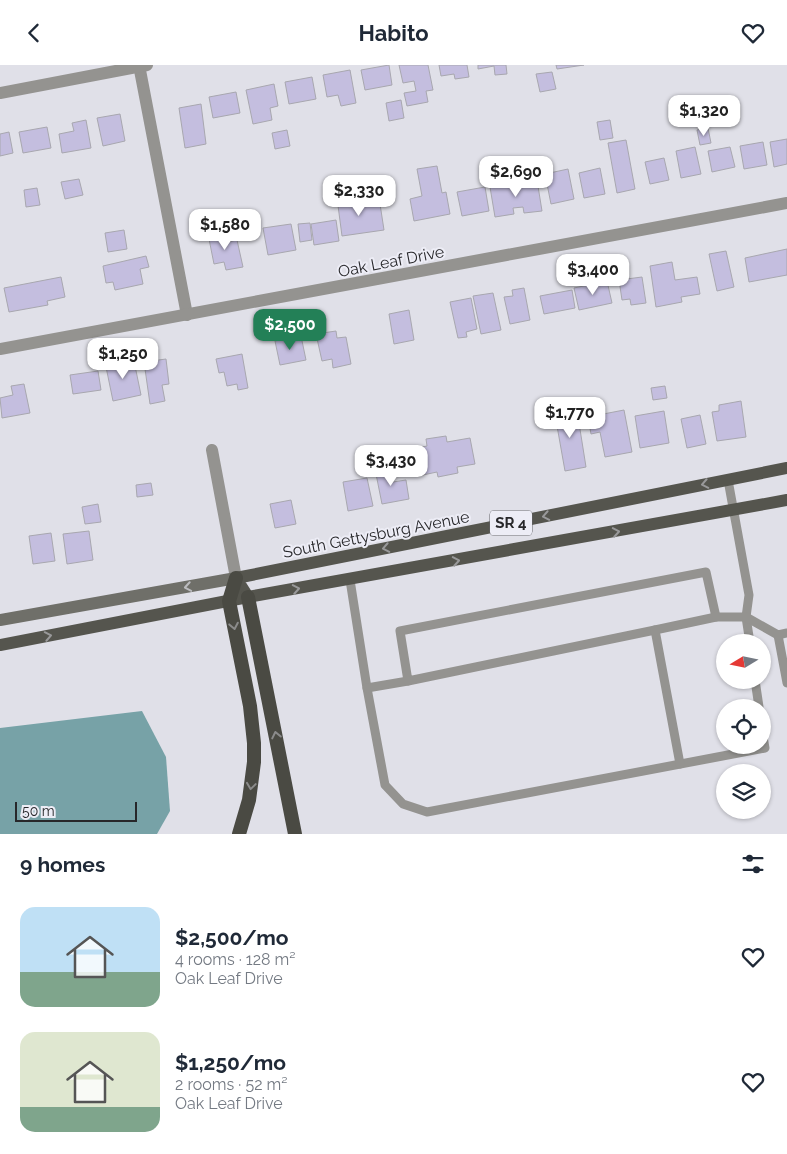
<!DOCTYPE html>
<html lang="en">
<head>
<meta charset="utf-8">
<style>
  :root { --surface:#fff; --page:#f2f2f3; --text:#1f2937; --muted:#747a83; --accent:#238057 }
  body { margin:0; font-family:Raleway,sans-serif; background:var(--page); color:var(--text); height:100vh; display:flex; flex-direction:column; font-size:19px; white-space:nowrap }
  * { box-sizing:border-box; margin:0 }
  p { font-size:16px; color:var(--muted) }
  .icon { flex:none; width:28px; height:28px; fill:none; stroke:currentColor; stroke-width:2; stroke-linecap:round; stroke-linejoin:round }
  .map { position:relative; height:769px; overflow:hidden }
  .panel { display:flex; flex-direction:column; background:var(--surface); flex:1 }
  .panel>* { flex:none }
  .needle { width:32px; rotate:260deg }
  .fabs { position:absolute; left:716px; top:569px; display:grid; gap:10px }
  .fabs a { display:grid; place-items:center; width:55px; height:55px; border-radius:50%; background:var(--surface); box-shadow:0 1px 4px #0004; font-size:25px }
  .scale { position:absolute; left:15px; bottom:12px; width:122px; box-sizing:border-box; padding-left:5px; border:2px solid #27272a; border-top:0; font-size:14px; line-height:18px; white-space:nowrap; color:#27272a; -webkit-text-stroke:4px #ededf6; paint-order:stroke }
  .price { position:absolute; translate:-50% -42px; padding:0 11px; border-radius:10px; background:#fff; color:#222; font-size:16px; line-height:32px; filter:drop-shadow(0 1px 2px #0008) }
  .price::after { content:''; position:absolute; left:50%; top:30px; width:15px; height:11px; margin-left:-8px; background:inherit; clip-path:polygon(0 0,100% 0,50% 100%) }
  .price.active { background:var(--accent); color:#fff }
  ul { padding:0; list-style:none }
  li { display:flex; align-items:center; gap:15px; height:125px; padding:0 20px }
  li span { display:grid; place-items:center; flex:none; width:140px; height:100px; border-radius:15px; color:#555 }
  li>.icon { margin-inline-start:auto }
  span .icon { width:60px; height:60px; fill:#fffc; stroke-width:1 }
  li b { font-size:21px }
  h2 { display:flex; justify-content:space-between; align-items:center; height:60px; padding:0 20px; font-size:21px }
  header { display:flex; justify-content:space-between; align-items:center; height:65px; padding:0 20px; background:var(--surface); font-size:22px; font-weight:700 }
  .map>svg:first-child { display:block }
</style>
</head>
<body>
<header><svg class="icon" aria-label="back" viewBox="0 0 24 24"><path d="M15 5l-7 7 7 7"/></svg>Habito<svg class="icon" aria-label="heart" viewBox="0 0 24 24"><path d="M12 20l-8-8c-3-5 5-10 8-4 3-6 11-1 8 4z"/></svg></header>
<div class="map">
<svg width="787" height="769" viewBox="0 0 787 769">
  <rect width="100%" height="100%" fill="#e0e0e8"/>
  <polygon fill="#77a2a7" points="142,646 166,692 170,746 157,769 0,769 0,663"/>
  <g fill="#c4bedf" stroke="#a8a7af">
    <polygon points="389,0 392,20 365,25 361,5"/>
    <polygon points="399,0 428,0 433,25 426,26 428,37 407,41 404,28 416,26 414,16 403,18"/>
    <polygon points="439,0 467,0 469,12 455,14 454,9 441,11"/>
    <polygon points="478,0 506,0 507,9 495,10 494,1 478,4"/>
    <polygon points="556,0 584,0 557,4"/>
    <polygon points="350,5 356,38 341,41 338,30 327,32 323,10"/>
    <polygon points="552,7 556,24 540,27 536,9"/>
    <polygon points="312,12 316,34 289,39 285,17"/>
    <polygon points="274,19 278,41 270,43 272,55 253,59 246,25"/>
    <polygon points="236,27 240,48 213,53 209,32"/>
    <polygon points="401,35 404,53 389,56 386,38"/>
    <polygon points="201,39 206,79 185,83 179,43"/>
    <polygon points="120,49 125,76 103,81 97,53"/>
    <polygon points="86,55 91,83 62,88 59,69 74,66 72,58"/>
    <polygon points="610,55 613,73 600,75 597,57"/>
    <polygon points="47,62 51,83 23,88 19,67"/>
    <polygon points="708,63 711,78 700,80 697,65"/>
    <polygon points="287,65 290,81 275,84 272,68"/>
    <polygon points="9,67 13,88 0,91 0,69"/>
    <polygon points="787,74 787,99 774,102 770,77"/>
    <polygon points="626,75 635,124 617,128 608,78"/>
    <polygon points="763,77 767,100 744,104 740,81"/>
    <polygon points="695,82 701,109 681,113 676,86"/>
    <polygon points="730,82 735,102 712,107 708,86"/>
    <polygon points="664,93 669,115 650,119 645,97"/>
    <polygon points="437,101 442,128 446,127 450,149 414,156 410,134 422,131 417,104"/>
    <polygon points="600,103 605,129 584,133 579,108"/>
    <polygon points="568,104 574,134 551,139 545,109"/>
    <polygon points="79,114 83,130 65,134 61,117"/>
    <polygon points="537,115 542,146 524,148 523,142 513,143 514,149 495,152 490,122"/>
    <polygon points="485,122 489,146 462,151 457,127"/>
    <polygon points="37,123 40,140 26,142 24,125"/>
    <polygon points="353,131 355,142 380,139 384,165 342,171 337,133"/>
    <polygon points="242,147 245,163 227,167 224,151"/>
    <polygon points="336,155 339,176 314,180 311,159"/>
    <polygon points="310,158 312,175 300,177 298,159"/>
    <polygon points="291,159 296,185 268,190 263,163"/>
    <polygon points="124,165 127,184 108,187 105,168"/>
    <polygon points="225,166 227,177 237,175 243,202 226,205 224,197 214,199 208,169"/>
    <polygon points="787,184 787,210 749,217 745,193"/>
    <polygon points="726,186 734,222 717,226 709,189"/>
    <polygon points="146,191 149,202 140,204 143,219 115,225 113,217 106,218 103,201"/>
    <polygon points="672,197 675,215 697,212 700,229 681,232 682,237 656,242 650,201"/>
    <polygon points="61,212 65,232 47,236 48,240 9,247 4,223"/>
    <polygon points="642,212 646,238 631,240 630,234 622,235 619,215"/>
    <polygon points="607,216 612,238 579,245 574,223"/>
    <polygon points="524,223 530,255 510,259 504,232 513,231 512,225"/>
    <polygon points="572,225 575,243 544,249 540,231"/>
    <polygon points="493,228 501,265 481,269 473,231"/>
    <polygon points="471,233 477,264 466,267 467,272 458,273 450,237"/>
    <polygon points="409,245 414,275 394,279 389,249"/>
    <polygon points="336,266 337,273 346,272 351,299 333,303 332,294 322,296 316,269"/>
    <polygon points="301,271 306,295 280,300 275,276"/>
    <polygon points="242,289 248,323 238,325 237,319 227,321 224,307 219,308 216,294"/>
    <polygon points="119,294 120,299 134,296 141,330 113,336 105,297"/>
    <polygon points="166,294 169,319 162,320 165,336 150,339 144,297"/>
    <polygon points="98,306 101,325 73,329 70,310"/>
    <polygon points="24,319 30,348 2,353 0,333 13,330 11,321"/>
    <polygon points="665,321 667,333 653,335 651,323"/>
    <polygon points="741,336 746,372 717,376 712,347 719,346 719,340"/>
    <polygon points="571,341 574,359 579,358 586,402 565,406 554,344"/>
    <polygon points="624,345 632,387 605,392 600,367 591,369 588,352"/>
    <polygon points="664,346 669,378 640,383 635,351"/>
    <polygon points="700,350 706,379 687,383 681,354"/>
    <polygon points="446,371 447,377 470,373 475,399 457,402 458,408 438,412 437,407 418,411 412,384 427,381 426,374"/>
    <polygon points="390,402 393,417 406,415 409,434 382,439 375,404"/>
    <polygon points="367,413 373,441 348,446 343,417"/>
    <polygon points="151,418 153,430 137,432 136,420"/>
    <polygon points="291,435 296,459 275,463 270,439"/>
    <polygon points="98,439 101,457 85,459 82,442"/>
    <polygon points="89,466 93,495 67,499 63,469"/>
    <polygon points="51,468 55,496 33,499 29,471"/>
  </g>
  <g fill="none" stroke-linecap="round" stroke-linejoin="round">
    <g stroke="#949390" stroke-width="9">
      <polyline points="728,415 749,530 746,552 750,578"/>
      <polyline points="350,515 367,623 385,720 403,739 427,747 765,683 762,666"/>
      <polyline points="655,565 408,616 400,566 706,507 716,552"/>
      <polyline points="778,570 787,618"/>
      <polyline points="755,615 759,642"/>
      <polyline points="367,623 408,616"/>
      <polyline points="680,699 655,565 716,552 746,552 778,570 787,568"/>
    </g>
    <g stroke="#949390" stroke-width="12">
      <polyline points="139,0 187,250"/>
      <polyline points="0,28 147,0"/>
      <polyline points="0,284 787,138"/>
      <polyline points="212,385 236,513"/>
    </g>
    <polyline stroke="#6f6f69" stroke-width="12" points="0,555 236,513"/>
    <g stroke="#55554e" stroke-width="12">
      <polyline points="248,532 236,513 787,403"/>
      <polyline points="0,580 248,532 787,435"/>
    </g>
    <g stroke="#4a4a43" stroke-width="14">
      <polyline points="236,513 229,536 250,641 254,678 254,697 249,735 239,769"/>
      <polyline points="248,532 295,769"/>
    </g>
  </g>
  <defs><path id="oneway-chevron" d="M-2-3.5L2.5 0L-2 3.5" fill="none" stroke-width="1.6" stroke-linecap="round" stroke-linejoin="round" transform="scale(1.25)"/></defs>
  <g stroke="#99999a">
    <use href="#oneway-chevron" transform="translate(705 419) rotate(169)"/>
    <use href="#oneway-chevron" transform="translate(546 451) rotate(169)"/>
    <use href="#oneway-chevron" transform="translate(616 467) rotate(-10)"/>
    <use href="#oneway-chevron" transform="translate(386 483) rotate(169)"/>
    <use href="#oneway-chevron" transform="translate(456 496) rotate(-10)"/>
    <use href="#oneway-chevron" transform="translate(296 524) rotate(-10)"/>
    <use href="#oneway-chevron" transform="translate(48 571) rotate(-11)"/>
  </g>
  <use stroke="#bbbbbe" href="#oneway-chevron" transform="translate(188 522) rotate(170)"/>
  <g stroke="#8b8b8b">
    <use href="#oneway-chevron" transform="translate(234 561) rotate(79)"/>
    <use href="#oneway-chevron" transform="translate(276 670) rotate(-102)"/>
    <use href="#oneway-chevron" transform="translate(251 721) rotate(98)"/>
  </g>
  <g text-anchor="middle" stroke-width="4" stroke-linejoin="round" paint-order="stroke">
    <rect fill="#ededf6" stroke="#626267" stroke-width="1" x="490" y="445.5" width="42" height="25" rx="4"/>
    <g font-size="15" font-weight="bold" fill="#27272a">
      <text x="511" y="463">SR 4</text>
    </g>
    <g font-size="16" fill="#27272a" stroke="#ededf6">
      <text transform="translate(391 196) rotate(-11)" y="6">Oak Leaf Drive</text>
      <text transform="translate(376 469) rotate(-11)" y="6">South Gettysburg Avenue</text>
    </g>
  </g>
</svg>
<div class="fabs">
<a><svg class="needle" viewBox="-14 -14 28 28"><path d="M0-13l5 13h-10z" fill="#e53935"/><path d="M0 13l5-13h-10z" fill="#747a83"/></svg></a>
<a><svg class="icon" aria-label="locate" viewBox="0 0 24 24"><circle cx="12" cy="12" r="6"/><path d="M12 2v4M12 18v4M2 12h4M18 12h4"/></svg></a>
<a><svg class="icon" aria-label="layers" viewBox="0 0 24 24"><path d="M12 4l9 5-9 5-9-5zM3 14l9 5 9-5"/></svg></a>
</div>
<div class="scale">50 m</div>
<b class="price" style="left:704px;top:72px">$1,320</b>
<b class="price" style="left:516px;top:133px">$2,690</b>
<b class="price" style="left:359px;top:152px">$2,330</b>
<b class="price" style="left:225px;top:186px">$1,580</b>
<b class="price" style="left:593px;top:231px">$3,400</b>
<b class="price active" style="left:290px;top:286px">$2,500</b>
<b class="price" style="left:123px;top:315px">$1,250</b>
<b class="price" style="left:570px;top:374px">$1,770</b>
<b class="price" style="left:391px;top:422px">$3,430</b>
</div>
<section class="panel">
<h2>9 homes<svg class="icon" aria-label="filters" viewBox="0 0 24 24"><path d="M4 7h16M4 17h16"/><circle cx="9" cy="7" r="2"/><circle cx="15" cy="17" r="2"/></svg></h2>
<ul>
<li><span style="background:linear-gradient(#bfe0f5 65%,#7fa58c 0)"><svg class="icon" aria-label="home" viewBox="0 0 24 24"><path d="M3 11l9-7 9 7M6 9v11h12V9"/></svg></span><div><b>$2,500/mo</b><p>4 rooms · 128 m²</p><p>Oak Leaf Drive</p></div><svg class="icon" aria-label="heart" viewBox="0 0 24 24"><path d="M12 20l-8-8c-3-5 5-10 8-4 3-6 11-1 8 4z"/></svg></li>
<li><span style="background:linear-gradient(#dfe7d0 75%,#7fa58c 0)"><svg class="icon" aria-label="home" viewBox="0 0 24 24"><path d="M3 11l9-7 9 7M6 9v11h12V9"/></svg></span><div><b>$1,250/mo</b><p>2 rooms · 52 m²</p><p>Oak Leaf Drive</p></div><svg class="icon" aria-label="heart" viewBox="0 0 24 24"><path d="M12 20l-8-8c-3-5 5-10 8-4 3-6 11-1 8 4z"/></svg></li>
</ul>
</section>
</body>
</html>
